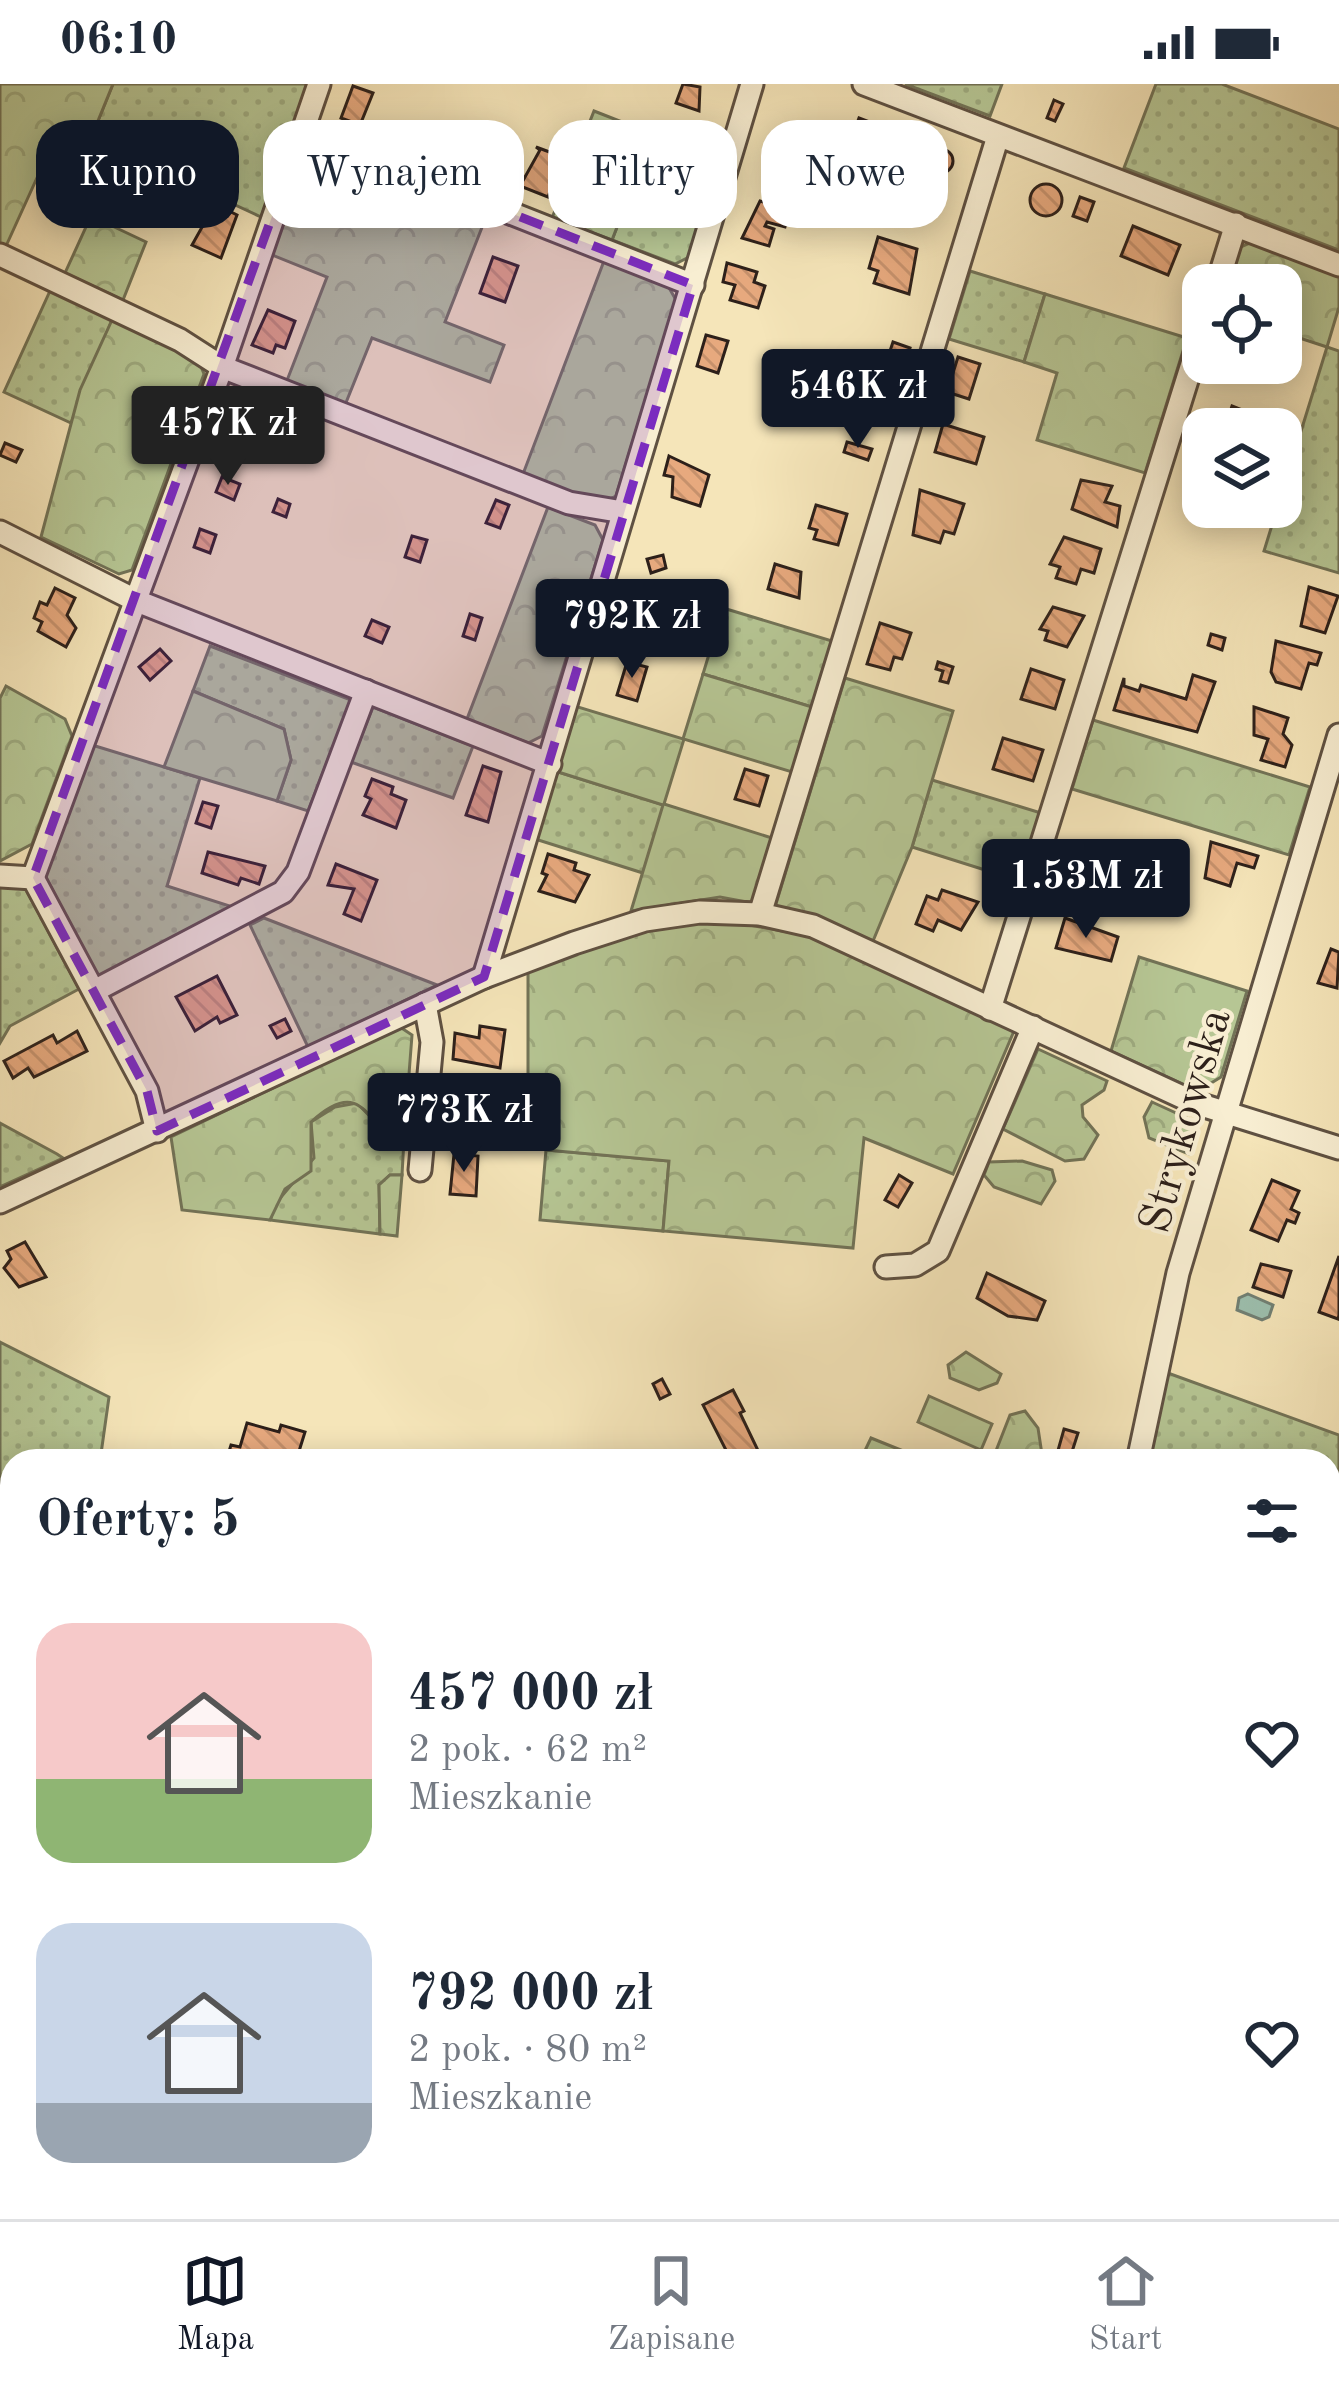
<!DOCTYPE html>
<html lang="pl">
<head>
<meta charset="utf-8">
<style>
  :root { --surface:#fff; --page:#f2f2f3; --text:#1f2937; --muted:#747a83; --line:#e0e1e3; --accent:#111827 }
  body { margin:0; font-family:"Old Standard TT",serif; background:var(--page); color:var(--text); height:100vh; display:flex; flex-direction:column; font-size:45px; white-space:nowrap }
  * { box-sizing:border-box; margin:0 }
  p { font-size:39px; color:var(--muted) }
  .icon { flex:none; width:66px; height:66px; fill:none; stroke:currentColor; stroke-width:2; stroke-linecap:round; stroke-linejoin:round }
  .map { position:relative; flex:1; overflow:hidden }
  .side { position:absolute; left:0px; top:1365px; width:1341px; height:771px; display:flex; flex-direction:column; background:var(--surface); border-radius:36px 36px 0 0; box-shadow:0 6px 30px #0003 }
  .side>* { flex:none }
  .hud { position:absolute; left:36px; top:36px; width:1269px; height:108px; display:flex; gap:24px }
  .buttons { position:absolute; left:1182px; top:180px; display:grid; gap:24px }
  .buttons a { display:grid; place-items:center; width:120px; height:120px; border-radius:24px; background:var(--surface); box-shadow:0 6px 30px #0003; font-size:60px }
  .price { position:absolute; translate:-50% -102px; padding:0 27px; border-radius:12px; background:var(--accent); color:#fff; font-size:39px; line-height:78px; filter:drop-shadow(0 3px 6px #0008) }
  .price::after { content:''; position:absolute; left:50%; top:72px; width:36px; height:27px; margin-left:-18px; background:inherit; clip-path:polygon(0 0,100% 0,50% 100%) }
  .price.on { background:#222; color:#fff }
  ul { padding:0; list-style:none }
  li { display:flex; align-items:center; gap:36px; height:300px; padding:0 36px }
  li span { display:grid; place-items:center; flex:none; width:336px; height:240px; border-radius:36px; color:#555 }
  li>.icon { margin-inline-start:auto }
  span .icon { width:144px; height:144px; fill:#fffc; stroke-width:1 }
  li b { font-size:51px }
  h2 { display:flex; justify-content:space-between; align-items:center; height:144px; padding:0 36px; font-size:51px }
  .tag { padding:0 42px; border-radius:36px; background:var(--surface); box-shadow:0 6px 30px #0003; font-size:42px; line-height:108px }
  .tag.on { background:var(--accent); color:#fff }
  .status { display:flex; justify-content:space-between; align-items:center; height:84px; padding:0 60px; background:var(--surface); direction:ltr }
  .status svg { height:33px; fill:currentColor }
  .tab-bar { display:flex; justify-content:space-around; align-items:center; height:168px; border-top:3px solid var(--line); background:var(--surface); font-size:33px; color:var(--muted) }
  .tab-bar a { display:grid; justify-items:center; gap:6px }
  .tab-bar .on { color:var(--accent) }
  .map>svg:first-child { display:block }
</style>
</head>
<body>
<div class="status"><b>06:10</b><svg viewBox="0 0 49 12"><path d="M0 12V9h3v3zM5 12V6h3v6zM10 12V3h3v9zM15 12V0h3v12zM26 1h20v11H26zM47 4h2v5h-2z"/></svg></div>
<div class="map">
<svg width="1339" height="2135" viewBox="0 0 1339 2135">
  <defs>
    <pattern id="grass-dots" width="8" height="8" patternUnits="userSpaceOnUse" patternTransform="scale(3)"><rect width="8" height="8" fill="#b6c694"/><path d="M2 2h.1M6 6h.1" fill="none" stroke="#9daa7f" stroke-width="1.8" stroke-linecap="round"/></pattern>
    <pattern id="forest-crowns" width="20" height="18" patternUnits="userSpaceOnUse" patternTransform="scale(3)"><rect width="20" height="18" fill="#b6c694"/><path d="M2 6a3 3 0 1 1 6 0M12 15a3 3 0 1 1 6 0" fill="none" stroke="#9daa7f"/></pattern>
    <pattern id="building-back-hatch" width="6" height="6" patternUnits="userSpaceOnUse" patternTransform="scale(3)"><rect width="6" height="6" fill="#e7a97e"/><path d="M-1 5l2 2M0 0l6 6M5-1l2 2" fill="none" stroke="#c6916c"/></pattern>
  </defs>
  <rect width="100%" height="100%" fill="#f5e5b9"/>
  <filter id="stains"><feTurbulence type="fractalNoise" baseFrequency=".00167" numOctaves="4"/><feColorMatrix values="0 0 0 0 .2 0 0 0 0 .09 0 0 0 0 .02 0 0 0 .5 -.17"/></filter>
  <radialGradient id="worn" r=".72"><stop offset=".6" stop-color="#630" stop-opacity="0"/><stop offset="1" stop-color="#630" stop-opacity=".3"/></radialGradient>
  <g fill="url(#grass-dots)" stroke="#727357" stroke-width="3">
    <polygon points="113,0 311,0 261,133 91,54"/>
    <polygon points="905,0 1002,0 990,32"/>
    <polygon points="1156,0 1222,0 1339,45 1339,166 1124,84"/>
    <polygon points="653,50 719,76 689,173 675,180 612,156"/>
    <polygon points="970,187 1045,210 1024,278 949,255"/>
    <polygon points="50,207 112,236 71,339 4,308"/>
    <polygon points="1327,263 1339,267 1339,489 1264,467"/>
    <polygon points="723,524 832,557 812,623 703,590"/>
    <polygon points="210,562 351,616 308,727 277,717 291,676 284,645 193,607"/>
    <polygon points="373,623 473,662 453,714 351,678"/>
    <polygon points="92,661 200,694 167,802 236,824 99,895 44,790"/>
    <polygon points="555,687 664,721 643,789 535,755"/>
    <polygon points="932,696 1041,729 1020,797 912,763"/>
    <polygon points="10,798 24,802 79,905 10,942 0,959 0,803"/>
    <polygon points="264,834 437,901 308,963 250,841"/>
    <polygon points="357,1019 387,1050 404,1055 402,1091 390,1091 379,1101 380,1150 270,1136 276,1119 314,1074 311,1038 335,1023"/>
    <polygon points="0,1039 57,1070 63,1074 0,1103"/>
    <polygon points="546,1066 669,1077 663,1147 540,1136"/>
    <polygon points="0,1258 109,1313 100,1377 12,1377 12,1422 0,1416"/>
    <polygon points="1165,1288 1339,1351 1339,1641 1330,1664 1329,1377 1150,1377"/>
    <polygon points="0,1586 12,1592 12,1667 0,1702"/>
    <polygon points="1329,1741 1339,1745 1339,1841 1329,1837"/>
    <polygon points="1339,1977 1339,2135 1277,2135 1282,2124 1329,2124 1329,2003"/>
  </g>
  <g fill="url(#forest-crowns)" stroke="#727357" stroke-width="3">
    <polygon points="0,0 113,0 91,54 61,41 6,162 0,159"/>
    <polygon points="594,27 653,50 612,156 552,134"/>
    <polygon points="322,69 486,133 445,238 504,261 490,298 372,254 345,321 286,299 327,193 272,171 307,76"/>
    <polygon points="91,132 146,158 123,216 65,189"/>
    <polygon points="1252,158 1339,191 1339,223 1327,263 1281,248 1281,201 1227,201 1238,164"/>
    <polygon points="604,177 668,202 676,216 616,412 601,419 523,390"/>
    <polygon points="1045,210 1187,254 1145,389 1037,356 1057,289 1024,278"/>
    <polygon points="112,236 198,275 204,290 132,486 119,490 41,453 80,306"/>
    <polygon points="548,423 595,441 603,456 542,652 528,659 467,635"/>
    <polygon points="703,590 812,623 792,688 684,655 664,720 772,754 752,819 720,813 631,827 663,721 555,687 575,622 683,655"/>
    <polygon points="845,594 953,627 912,763 873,857 816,832 775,823"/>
    <polygon points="6,602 65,635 72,652 32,760 0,777 0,614"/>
    <polygon points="193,607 284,645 291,676 277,717 164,683"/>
    <polygon points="1093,636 1310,703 1289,771 1072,705"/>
    <polygon points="717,835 809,852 1014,947 953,1090 864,1054 853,1164 663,1147 669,1077 546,1066 553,1000 528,998 528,888 627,850"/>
    <polygon points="1139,873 1247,907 1221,993 1198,1007 1111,967"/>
    <path d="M 400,943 L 412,951 L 404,1055 C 366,1053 368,986 311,1038 L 311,1087 L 285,1105 L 270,1136 L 182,1126 L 171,1053 Z"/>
    <polygon points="1038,965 1107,997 1104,1006 1082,1021 1083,1033 1098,1051 1084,1075 1065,1077 1003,1045"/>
    <polygon points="1152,1018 1189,1035 1196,1046 1189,1070 1149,1054 1144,1033"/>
    <polygon points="1022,1077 1052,1086 1055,1097 1041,1120 994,1103 984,1091 989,1078"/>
    <polygon points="390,1091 402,1091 397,1152 380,1150 379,1101"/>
    <polygon points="966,1268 1001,1290 997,1299 979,1306 950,1294 948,1281"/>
    <polygon points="1025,1327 1038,1344 1043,1377 992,1377 1010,1331"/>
    <polygon points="871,1354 928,1377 860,1377"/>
  </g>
  <polygon fill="#b6c694" stroke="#727357" stroke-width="3" points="929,1312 992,1340 981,1366 918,1338"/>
  <polygon fill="#9cbfae" stroke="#707f73" stroke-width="3" points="1248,1210 1273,1221 1269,1233 1262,1236 1237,1226 1239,1214"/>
  <g fill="url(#building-back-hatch)" stroke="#2d201a" stroke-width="3">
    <polygon points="683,0 700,3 699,27 676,19"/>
    <polygon points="353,2 373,9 360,41 341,34"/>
    <polygon points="1054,16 1063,20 1055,37 1047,34"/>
    <polygon points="859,34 896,48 884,80 848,64"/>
    <polygon points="474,47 499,57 487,90 461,80"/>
    <polygon points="536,63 563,73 548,113 520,102 540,66"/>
    <circle cx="941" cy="77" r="12"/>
    <polygon points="780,67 805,74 797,99 773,91"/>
    <polygon points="65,72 82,79 81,91 61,82"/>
    <circle cx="1046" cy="116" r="16"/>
    <polygon points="1080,113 1094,118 1087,137 1073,132"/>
    <polygon points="760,117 790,126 785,143 767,138 765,142 774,145 769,162 742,154"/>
    <polygon points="215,120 237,131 221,174 192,161"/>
    <polygon points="1133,142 1180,161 1168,191 1121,172"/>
    <polygon points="878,153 917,165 909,210 874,199 878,187 869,184"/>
    <polygon points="493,173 518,182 505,218 480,209"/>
    <polygon points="727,179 757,188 754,198 765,202 758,224 730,216 735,201 723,198"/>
    <polygon points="268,226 295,237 285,264 276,261 273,269 252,261"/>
    <polygon points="706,251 728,257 718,289 697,282"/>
    <polygon points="893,258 910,264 904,282 887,276"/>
    <polygon points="958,273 980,280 969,315 947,308"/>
    <polygon points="1237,279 1267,279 1264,288 1255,288"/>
    <polygon points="845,290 870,297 868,304 879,308 871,333 860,330 859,335 829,326"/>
    <polygon points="1232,322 1245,327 1241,338 1228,334"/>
    <polygon points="943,340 984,353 976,380 935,368"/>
    <polygon points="847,358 872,365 868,376 844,368"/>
    <polygon points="5,359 22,366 16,378 0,371"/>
    <polygon points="669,372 709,391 700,422 672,413 673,393 664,391"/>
    <polygon points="222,393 240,400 234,416 216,408"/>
    <polygon points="1081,396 1112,402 1105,418 1120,422 1117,443 1072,425"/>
    <polygon points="920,406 964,420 954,450 944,447 940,459 913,451"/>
    <polygon points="278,415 290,420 286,433 273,428"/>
    <polygon points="496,416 509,421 500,444 486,439"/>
    <polygon points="816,421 847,430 838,461 814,455 817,446 809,444"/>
    <polygon points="200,445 216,451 210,469 194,463"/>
    <polygon points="412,452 427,456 420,478 405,473"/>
    <polygon points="1064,453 1101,465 1094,489 1081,485 1076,500 1056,494 1060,483 1050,480"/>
    <polygon points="663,471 666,484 651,489 647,475"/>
    <polygon points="775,480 801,488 799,514 768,505"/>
    <polygon points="1309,503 1338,512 1325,549 1301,542"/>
    <polygon points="55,504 75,514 67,531 76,544 66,563 38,547 42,538 34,534 40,518 47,521"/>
    <polygon points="1053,523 1084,532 1067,563 1045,556 1048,547 1040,545"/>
    <polygon points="470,530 482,534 475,556 463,552"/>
    <polygon points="372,536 389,543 382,559 365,552"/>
    <polygon points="880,539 911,549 902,575 894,573 890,586 867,580"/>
    <polygon points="1211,550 1225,554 1222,566 1208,561"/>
    <polygon points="1276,557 1321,569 1317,581 1309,579 1301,605 1276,598 1271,588"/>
    <polygon points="160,565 171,577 150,596 139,583"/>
    <polygon points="627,578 647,583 637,617 617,611"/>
    <polygon points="938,578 953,583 948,599 940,597 943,587 936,585"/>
    <polygon points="1031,585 1064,596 1055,625 1021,615"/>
    <polygon points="1193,591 1215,598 1197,648 1114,626 1124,594 1124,602 1139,607 1141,601 1186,615"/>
    <polygon points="1254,623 1288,634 1283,650 1292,661 1285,683 1261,676 1268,655 1254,651"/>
    <polygon points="1003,654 1043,666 1033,697 993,685"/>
    <polygon points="483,682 501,688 488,738 466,731"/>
    <polygon points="745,685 768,692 759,722 735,715"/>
    <polygon points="372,695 393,703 391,710 406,716 396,744 363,731 371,715 365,712"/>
    <polygon points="203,718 218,722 211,744 196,739"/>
    <polygon points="1211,758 1258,772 1254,784 1237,779 1230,802 1205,794"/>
    <polygon points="208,768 265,782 259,800 241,794 238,801 202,789"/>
    <polygon points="548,770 576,779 574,786 589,791 575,818 539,807 547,791 542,789"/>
    <polygon points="336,780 377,796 361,837 344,830 354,805 328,801"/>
    <polygon points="942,806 978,818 961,846 938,836 933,847 916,840 927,812 938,816"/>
    <polygon points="1065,834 1118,853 1111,877 1056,864"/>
    <polygon points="1331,865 1339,868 1337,904 1318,899"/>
    <polygon points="217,892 237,931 220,939 217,933 195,947 176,913"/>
    <polygon points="285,935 291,947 277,954 270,942"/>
    <polygon points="480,942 505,946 500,984 453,975 455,949 479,954"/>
    <polygon points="77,947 87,967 34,993 28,984 13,994 4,977 53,951 57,959"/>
    <polygon points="464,1005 482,1007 476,1046 455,1044 456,1033 446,1031 448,1012 463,1012"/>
    <polygon points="454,1070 478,1072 476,1112 450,1110"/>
    <polygon points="899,1091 912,1099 898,1123 885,1116"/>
    <polygon points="1272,1096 1299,1107 1291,1125 1299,1129 1295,1139 1287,1136 1278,1157 1251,1146"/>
    <polygon points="25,1158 46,1193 19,1203 4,1184 11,1175 7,1167"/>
    <polygon points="1339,1172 1339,1231 1338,1235 1319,1228"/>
    <polygon points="1261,1180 1291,1187 1283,1213 1253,1203"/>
    <polygon points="987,1189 1045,1217 1037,1236 1008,1232 977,1214"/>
    <polygon points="662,1295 670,1310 660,1315 653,1300"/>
    <polygon points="733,1306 744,1327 740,1329 763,1377 726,1377 723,1371 727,1368 703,1321"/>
    <polygon points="247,1339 279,1348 281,1341 305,1348 296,1377 226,1377 231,1361 240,1363"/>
    <polygon points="1064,1345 1078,1349 1069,1377 1055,1377"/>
    <polygon points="815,2124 885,2124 883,2135 814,2130"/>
  </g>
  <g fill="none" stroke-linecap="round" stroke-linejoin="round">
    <defs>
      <g id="minor">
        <polyline points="864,0 1339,181"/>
        <polyline points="300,55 353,67 693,201"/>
        <polyline points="0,171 180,256 222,283 569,419 623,428"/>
        <polyline points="1217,201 1236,140"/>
        <polyline points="0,448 137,517 550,680"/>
        <polyline points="0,792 33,794 147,1007 157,1047"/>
        <polyline points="33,794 222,283 319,0"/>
        <polyline points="760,830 998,52"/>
        <polyline points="484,893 752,0"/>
        <polyline points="96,906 283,808 298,788 366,607"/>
        <polyline points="990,925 1203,245"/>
        <polyline points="420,1086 432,958 425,920"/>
        <polyline points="0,1118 484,893 574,859 645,836 700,828 760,830 813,842 1195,1019 1339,1064"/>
        <polyline points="886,1183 915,1181 938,1167 1033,943"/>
        <polyline points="1138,1377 1178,1189 1339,651"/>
        <polyline points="1329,1981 1339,1955"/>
        <polyline points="0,2078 12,2047"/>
        <polyline points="1009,2135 1011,2124"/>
        <polyline points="1271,2135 1275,2124"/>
      </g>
    </defs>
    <use href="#minor" stroke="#5f5142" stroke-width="27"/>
    <use href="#minor" stroke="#f8eed2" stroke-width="21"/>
  </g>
  <path fill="#7b2cbf" fill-opacity="0.2" stroke="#7b2cbf" stroke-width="9" stroke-dasharray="24 15" stroke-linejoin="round" d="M 300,55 L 353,67 L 693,201 L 484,893 L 157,1047 L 147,1007 L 33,794 Z"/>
  <g text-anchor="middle" stroke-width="9" stroke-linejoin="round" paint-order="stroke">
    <g font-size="45" fill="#2d201a" stroke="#f8eed2">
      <text transform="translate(1183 1036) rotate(-74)" y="16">Strykowska</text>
    </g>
  </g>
  <rect width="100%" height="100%" filter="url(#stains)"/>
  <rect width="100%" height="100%" fill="url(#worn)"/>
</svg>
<div class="buttons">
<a><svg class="icon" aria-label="locate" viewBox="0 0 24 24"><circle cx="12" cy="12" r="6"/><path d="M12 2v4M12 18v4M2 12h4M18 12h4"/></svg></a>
<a><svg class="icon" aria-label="layers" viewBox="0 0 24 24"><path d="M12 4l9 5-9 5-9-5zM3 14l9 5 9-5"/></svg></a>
</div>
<b class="price" style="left:858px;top:367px">546K zł</b>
<b class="price on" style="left:228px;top:404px">457K zł</b>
<b class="price" style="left:632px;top:597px">792K zł</b>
<b class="price" style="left:1086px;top:857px">1.53M zł</b>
<b class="price" style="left:464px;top:1091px">773K zł</b>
<div class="hud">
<a class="tag on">Kupno</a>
<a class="tag">Wynajem</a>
<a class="tag">Filtry</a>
<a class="tag">Nowe</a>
</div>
<section class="side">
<h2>Oferty: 5<svg class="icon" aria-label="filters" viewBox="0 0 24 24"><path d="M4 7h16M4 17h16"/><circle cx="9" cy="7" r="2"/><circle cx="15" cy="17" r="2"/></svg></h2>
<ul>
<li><span style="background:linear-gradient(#f6c9c9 65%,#8fb573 0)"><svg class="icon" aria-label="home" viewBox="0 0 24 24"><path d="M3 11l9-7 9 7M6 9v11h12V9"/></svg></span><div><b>457 000 zł</b><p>2 pok. · 62 m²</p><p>Mieszkanie</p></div><svg class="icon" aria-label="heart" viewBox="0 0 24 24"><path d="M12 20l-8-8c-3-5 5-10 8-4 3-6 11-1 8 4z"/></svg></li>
<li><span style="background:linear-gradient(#c9d6e8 75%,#9aa5b1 0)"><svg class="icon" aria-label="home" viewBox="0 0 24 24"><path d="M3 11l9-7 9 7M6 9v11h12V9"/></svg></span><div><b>792 000 zł</b><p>2 pok. · 80 m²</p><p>Mieszkanie</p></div><svg class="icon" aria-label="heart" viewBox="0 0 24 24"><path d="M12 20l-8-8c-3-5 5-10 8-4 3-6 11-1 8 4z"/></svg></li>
</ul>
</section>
</div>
<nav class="tab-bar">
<a class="on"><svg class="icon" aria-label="map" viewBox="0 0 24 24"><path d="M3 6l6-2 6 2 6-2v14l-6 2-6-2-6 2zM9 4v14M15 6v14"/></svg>Mapa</a>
<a><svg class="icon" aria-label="saved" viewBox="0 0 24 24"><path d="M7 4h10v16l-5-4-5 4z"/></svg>Zapisane</a>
<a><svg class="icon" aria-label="home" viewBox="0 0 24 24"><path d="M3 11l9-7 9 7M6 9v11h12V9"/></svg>Start</a>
</nav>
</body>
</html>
